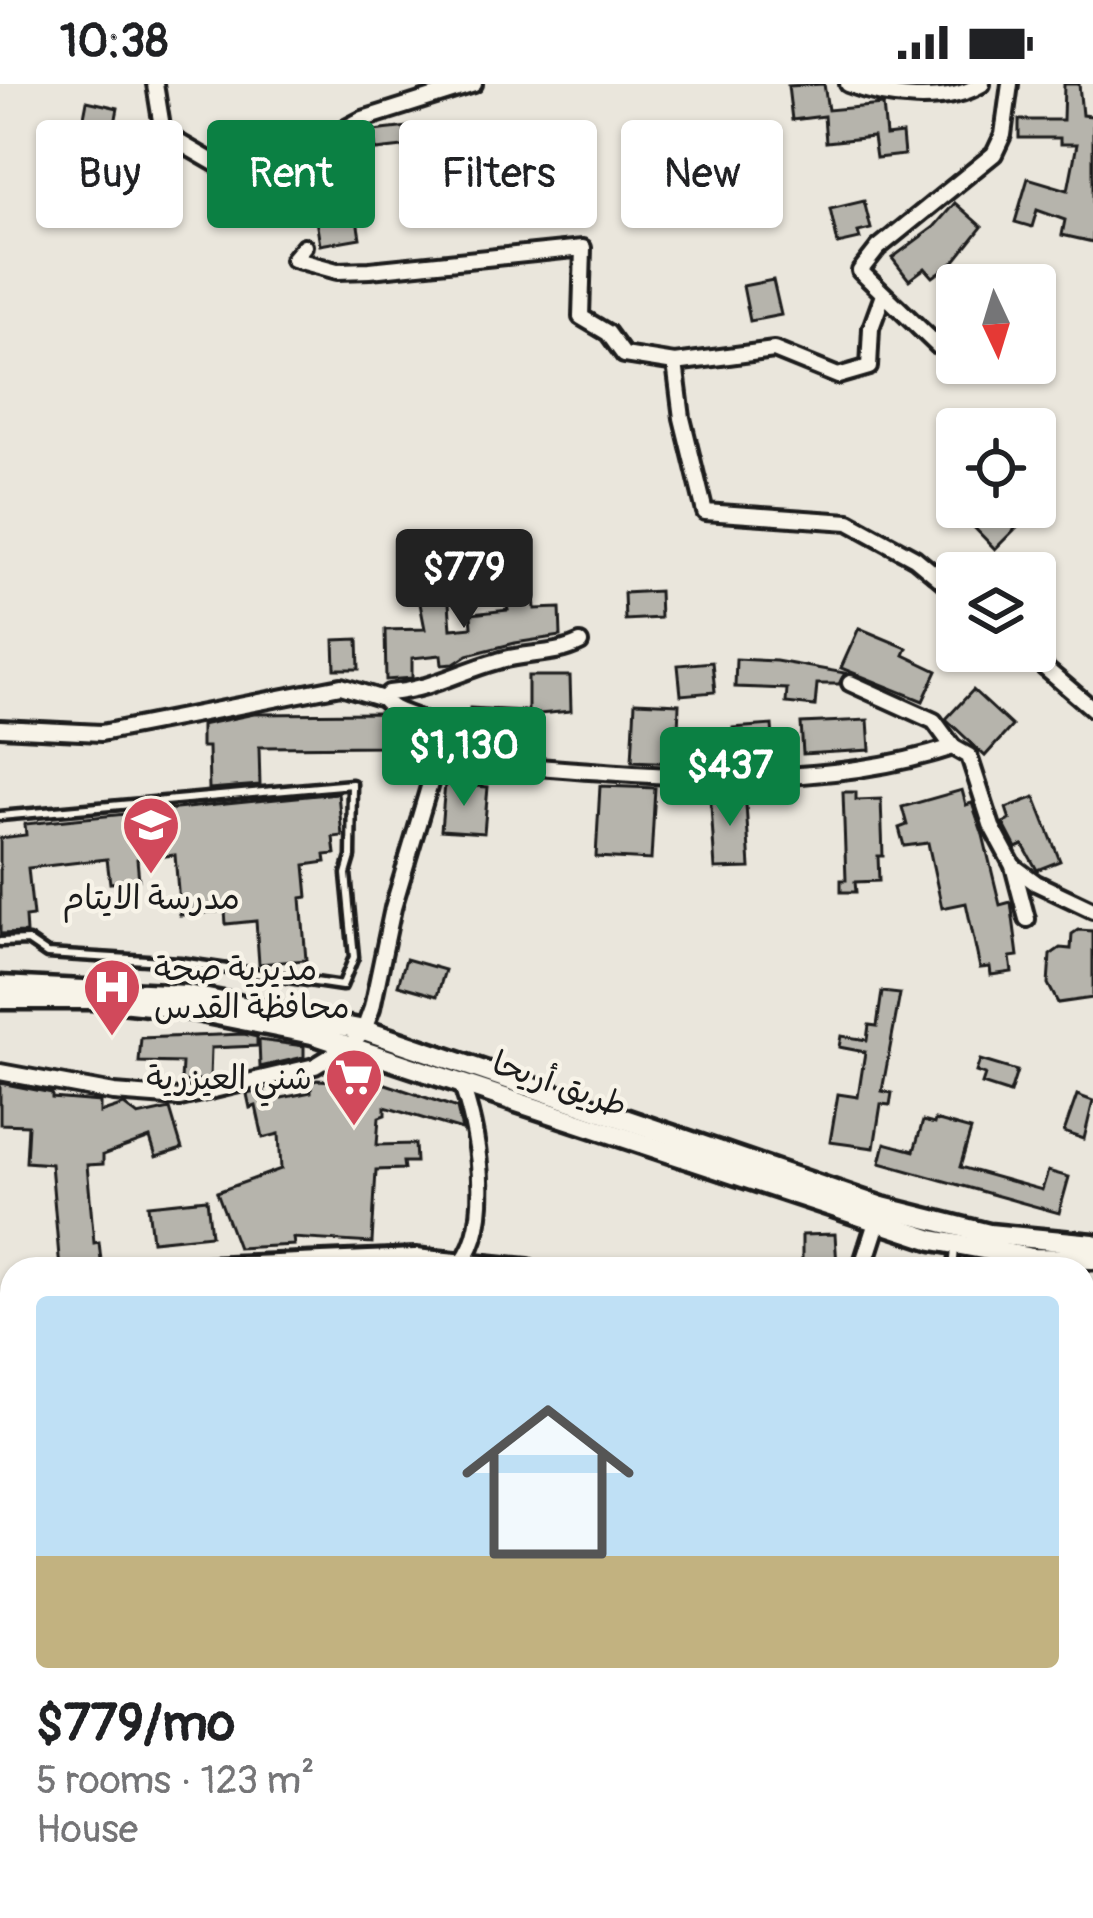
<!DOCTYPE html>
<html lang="en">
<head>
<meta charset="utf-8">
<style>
  :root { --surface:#fff; --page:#f6f6f6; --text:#202124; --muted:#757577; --line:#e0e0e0; --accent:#0b8043 }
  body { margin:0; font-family:Pangolin,"Playpen Sans Arabic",sans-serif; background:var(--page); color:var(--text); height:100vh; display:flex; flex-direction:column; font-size:45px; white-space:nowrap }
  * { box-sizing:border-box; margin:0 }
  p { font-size:39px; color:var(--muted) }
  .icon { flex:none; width:66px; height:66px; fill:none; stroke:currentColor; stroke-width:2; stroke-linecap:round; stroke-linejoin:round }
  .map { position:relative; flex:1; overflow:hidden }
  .panel { position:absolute; left:0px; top:1173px; width:1095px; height:663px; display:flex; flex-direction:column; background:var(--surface); border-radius:36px 36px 0 0; box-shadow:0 3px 9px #0004 }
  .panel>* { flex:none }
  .top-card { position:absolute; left:36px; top:36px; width:1023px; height:108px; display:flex; gap:24px }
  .needle { width:78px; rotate:176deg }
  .controls { position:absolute; left:936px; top:180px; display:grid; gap:24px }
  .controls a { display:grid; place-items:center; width:120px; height:120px; border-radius:12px; background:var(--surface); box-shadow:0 3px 9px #0004; font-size:60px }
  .price { position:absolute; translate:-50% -102px; padding:0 27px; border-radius:12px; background:var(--accent); color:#fff; font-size:39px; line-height:78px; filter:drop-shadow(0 3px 6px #0008) }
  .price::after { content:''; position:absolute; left:50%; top:72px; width:36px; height:27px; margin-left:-18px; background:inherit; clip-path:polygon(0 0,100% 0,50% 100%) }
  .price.on { background:#222; color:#fff }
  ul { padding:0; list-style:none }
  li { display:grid; align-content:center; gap:24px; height:636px; padding:0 36px }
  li+li { border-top:3px solid var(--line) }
  li span { display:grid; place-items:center; height:372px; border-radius:12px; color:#555 }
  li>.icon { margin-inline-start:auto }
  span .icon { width:216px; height:216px; fill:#fffc; stroke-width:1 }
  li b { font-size:51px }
  .tag { padding:0 42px; border-radius:12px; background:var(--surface); box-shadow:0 3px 9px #0004; font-size:42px; line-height:108px }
  .tag.on { background:var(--accent); color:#fff }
  .status { display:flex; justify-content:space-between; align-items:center; height:84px; padding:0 60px; background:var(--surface); direction:ltr }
  .status svg { height:33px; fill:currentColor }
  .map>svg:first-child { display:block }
</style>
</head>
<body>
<div class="status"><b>10:38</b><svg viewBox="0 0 49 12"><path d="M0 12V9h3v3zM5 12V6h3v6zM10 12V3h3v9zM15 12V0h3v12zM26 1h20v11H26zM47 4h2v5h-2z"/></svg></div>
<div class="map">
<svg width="1093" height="1834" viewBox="0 0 1093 1834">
  <rect width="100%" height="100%" fill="#eae6dc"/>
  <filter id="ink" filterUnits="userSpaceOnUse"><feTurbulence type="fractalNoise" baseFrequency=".00833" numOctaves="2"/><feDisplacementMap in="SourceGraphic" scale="24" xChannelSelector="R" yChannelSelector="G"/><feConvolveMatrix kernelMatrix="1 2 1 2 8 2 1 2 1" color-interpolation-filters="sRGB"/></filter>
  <g filter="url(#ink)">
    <g fill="#b6b4ac" stroke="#1c1c1c" stroke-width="3">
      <polygon points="824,0 828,26 883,21 886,52 902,50 904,71 876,74 873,53 826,58 824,32 792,36 788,2"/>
      <polygon points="1064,0 1079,0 1082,31 1093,32 1093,158 1062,151 1065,136 1037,126 1032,143 1015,138 1028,94 1068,106 1077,60 1060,60 1060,54 1019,54 1019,36 1063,36"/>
      <polygon points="87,17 118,24 114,45 83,38"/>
      <polygon points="409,43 412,62 376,66 373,47"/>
      <polygon points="864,117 871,145 858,148 860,155 838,160 830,125"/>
      <polygon points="955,119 982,143 955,177 933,193 925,184 909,196 892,174 934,143"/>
      <polygon points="355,123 360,154 320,161 315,130"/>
      <polygon points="773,196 781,231 750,237 743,202"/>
      <polygon points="977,423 1002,423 1019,441 995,465 965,434"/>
      <polygon points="447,493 451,545 472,543 471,530 508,526 507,522 519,521 518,513 534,511 535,525 560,524 561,552 515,559 468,571 454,580 442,581 441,571 412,574 412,594 386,596 385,546 425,545 416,499"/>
      <polygon points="659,507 660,534 625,536 624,509"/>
      <polygon points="859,544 907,564 904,571 937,587 923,617 841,584"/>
      <polygon points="358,555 359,585 335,585 334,556"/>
      <polygon points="736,575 776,577 845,589 839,600 817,600 815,622 786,619 787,605 735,603"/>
      <polygon points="712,578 715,608 681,611 678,581"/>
      <polygon points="528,592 570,592 571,627 528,631"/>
      <polygon points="973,606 1012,642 985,672 946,635"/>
      <polygon points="635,618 679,620 678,648 718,645 721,670 676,673 676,679 632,677"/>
      <polygon points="470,624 524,627 523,661 468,658"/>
      <polygon points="381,629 387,633 387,662 259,663 260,701 209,705 208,663 201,663 201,641 254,630"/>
      <polygon points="868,636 870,666 803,670 801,639"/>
      <polygon points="772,641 774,668 793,668 793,680 746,682 745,668 732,669 733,644"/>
      <polygon points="445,700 488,703 484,749 441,746"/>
      <polygon points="600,702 655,704 651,776 596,773"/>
      <polygon points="745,704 750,784 715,785 710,705"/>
      <polygon points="962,706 966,721 972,719 983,751 1000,821 1011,818 1018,872 1010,873 1012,888 991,891 990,883 980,884 966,819 942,824 928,759 904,762 899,744 907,741 902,723"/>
      <polygon points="843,708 856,708 856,716 881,715 883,772 878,772 879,797 855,798 856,808 841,808 841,796 846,796"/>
      <polygon points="338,709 342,752 333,753 335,770 325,771 326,778 305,781 308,813 301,814 306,876 259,880 256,837 226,840 225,827 180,831 175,771 137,775 139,796 110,799 107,775 28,784 33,832 25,833 26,849 0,850 0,754 26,751 25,740"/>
      <polygon points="1035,713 1060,777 1037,786 1023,761 1016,764 1003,739 1010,736 1006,724"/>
      <polygon points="1078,846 1093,847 1093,914 1058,919 1048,900 1050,871 1060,864 1071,865 1072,850"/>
      <polygon points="406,875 445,886 437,912 398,901"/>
      <polygon points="882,908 900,910 882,1007 892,1009 890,1021 881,1020 874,1064 830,1058 838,1010 858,1013 865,968 839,963 841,952 867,956 869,941 877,942"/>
      <polygon points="244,950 257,953 257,962 211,964 210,995 181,998 182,979 139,978 141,954"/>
      <polygon points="259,956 304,962 304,973 260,983"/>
      <polygon points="980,976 1017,987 1010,1009 982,1000 985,991 976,988"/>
      <polygon points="317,996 386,1000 457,1024 462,1046 385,1023 385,1031 379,1033 377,1061 415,1060 416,1078 403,1078 404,1085 376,1086 372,1159 293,1154 294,1161 238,1164 217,1108 281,1085 279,1050 263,1054 256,1022 250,1024 247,1010 264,1006 267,1017 311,1008 311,998"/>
      <polygon points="0,999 52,1009 52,1014 100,1018 100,1029 124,1021 138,1032 170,1025 182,1065 156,1073 150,1054 103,1071 103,1080 87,1081 94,1159 99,1158 102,1185 60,1185 51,1080 26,1078 28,1041 0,1040"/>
      <polygon points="1077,1011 1093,1017 1084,1055 1064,1048"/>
      <polygon points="935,1036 971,1046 960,1083 1042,1106 1048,1087 1069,1093 1059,1129 880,1079 885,1059 914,1067 923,1037 934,1040"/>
      <polygon points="207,1115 211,1151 152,1157 148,1121"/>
      <polygon points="835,1150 837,1182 802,1183 802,1151"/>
      <polygon points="0,1779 12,1780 12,1834 0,1834"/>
    </g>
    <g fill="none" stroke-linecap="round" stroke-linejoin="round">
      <defs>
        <g id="service">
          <polyline points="0,732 352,700 351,773 346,790 354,873 342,902 180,878 47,870 28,857 0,858"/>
          <polyline points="953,1185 955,1165"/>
        </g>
        <g id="minor">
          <polyline points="155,0 163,49 237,92 283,77 363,35 474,0"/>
          <path d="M 848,0 C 886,15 945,22 982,0"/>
          <polyline points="304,162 293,175 337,187 370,186 583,164 581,233 608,249 624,271 675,279 774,266 838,292 869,283 871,244 883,211"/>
          <polyline points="939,263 860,187 878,164 994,70 1003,51 1010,0"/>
          <polyline points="675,279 682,334 705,428 849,438 915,474 957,509"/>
          <polyline points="1025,567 1093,625"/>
          <polyline points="850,599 934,637 953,663"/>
          <polyline points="0,644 101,649 341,602 383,615"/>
          <path d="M 437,676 C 602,685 794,716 953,663 L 969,672 L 992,743 L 1013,782 L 1027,835"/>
          <polyline points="1013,782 1036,799 1093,826"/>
          <path d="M 0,988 L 114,1009 L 180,1014 L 315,982 L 351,960 L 364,946 L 372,924 L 393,824 L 437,676 L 439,651 C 419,626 397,634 383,615 L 389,609 C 433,605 458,588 498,577 C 526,568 554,572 580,559"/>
          <path d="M 460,997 C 478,1043 494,1137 462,1178"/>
          <polyline points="0,1306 12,1308"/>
          <polyline points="0,1363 12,1357"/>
          <polyline points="1083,1372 1093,1375"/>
          <polyline points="1083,1459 1093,1457"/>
          <polyline points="1083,1611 1093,1611"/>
          <polyline points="1083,1644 1093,1646"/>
          <polyline points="1083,1746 1093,1750"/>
          <polyline points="0,1757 12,1747"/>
          <polyline points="1083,1784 1093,1771"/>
          <polyline points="1083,1804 1084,1816"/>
          <polyline points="546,1824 617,1834"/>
          <polyline points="727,1824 730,1834"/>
          <polyline points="926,1824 928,1834"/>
          <polyline points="420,1834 435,1824"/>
          <polyline points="1024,1834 1041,1824"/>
        </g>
        <g id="tertiary">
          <polyline points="157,1185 415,1174 528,1185"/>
          <polyline points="862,1185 880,1129"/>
          <polyline points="0,1235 12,1230"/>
        </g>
        <g id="secondary">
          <polyline points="0,902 187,911 364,946 882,1123 989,1150 1093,1160"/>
          <polyline points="0,915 92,915 187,925 312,950 933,1156 1032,1174 1093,1175"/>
        </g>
      </defs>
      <use href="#service" stroke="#1c1c1c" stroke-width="15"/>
      <use href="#minor" stroke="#1c1c1c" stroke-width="22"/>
      <use href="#tertiary" stroke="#1c1c1c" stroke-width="26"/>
      <use href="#secondary" stroke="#1c1c1c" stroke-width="27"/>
      <use href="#service" stroke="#f7f3e8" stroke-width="6"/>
      <use href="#minor" stroke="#f7f3e8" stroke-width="14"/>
      <use href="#tertiary" stroke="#f7f3e8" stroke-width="16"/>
      <use href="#secondary" stroke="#f7f3e8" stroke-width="18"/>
    </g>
  </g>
  <defs>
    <symbol id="school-pin" viewBox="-11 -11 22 30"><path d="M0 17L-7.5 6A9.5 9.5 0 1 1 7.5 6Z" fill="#d1495b" stroke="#f7f3e8"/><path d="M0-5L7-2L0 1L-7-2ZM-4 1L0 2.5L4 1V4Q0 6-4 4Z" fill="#fff"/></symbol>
    <symbol id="hospital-pin" viewBox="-11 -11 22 30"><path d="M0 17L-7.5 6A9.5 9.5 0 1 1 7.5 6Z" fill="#d1495b" stroke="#f7f3e8"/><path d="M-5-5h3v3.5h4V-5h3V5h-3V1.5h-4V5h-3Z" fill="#fff"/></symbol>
    <symbol id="supermarket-pin" viewBox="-11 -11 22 30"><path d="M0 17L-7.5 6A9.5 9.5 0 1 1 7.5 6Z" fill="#d1495b" stroke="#f7f3e8"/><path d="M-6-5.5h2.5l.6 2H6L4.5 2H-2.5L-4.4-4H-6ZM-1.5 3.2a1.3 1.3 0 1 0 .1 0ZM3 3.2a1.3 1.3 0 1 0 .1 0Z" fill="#fff"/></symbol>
  </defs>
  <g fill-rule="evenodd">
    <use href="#school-pin" x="118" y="708" width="66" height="90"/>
    <use href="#hospital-pin" x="79" y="870" width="66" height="90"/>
    <use href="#supermarket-pin" x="321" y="960" width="66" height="90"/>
  </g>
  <g text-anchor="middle" stroke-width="9" stroke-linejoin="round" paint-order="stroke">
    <g font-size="33" fill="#1c1c1c" stroke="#f7f3e8">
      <text x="151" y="825">مدرسة الايتام</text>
      <text x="154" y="896" text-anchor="start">مديرية صحة<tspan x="154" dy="38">محافظة القدس</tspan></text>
      <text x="312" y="1005" text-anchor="end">شني العيزرية</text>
    </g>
    <g font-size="33" fill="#1c1c1c" stroke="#f7f3e8">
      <text transform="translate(560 999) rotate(19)" y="12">طريق أريحا</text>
    </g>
  </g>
</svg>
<div class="controls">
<a><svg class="needle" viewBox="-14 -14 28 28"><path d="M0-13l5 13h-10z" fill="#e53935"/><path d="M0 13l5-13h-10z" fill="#757577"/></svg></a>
<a><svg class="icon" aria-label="locate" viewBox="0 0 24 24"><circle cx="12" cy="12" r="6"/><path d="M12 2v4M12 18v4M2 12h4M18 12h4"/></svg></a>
<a><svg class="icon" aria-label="layers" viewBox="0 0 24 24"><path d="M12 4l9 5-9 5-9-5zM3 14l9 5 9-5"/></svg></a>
</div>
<b class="price on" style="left:464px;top:547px">$779</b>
<b class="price" style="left:464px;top:725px">$1,130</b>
<b class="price" style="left:730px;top:745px">$437</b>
<div class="top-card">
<a class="tag">Buy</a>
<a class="tag on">Rent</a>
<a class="tag">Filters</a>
<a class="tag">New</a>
</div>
<section class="panel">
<ul>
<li><span style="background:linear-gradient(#bfe0f5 70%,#c2b280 0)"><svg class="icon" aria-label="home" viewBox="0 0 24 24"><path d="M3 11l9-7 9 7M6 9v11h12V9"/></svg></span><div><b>$779/mo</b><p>5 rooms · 123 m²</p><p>House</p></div></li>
</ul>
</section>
</div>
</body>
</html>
